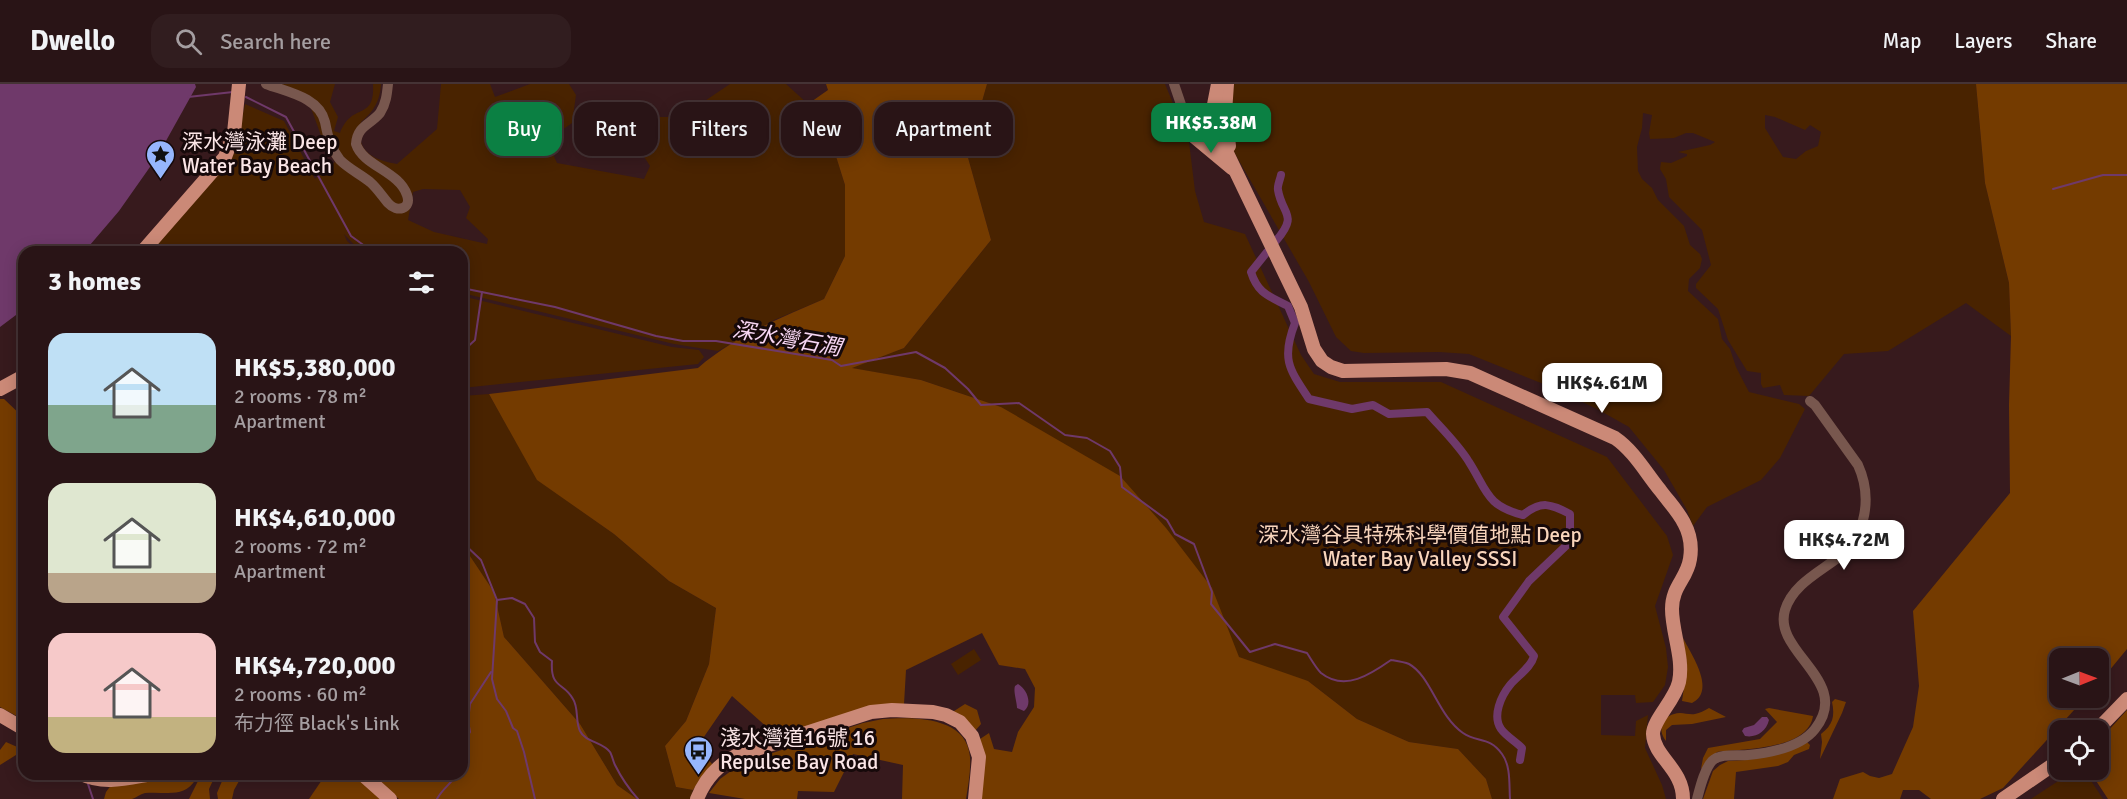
<!DOCTYPE html>
<html lang="en">
<head>
<meta charset="utf-8">
<style>
  :root { --surface:#291416; --page:#311d1f; --text:#f1f3f6; --muted:#a59ea1; --line:#453335; --accent:#0b8043 }
  body { margin:0; font-family:Signika,"Noto Sans TC",sans-serif; background:var(--page); color:var(--text); height:100vh; display:flex; flex-direction:column; font-size:22px; white-space:nowrap }
  * { box-sizing:border-box; margin:0 }
  p { font-size:20px; color:var(--muted) }
  .icon { flex:none; width:33px; height:33px; fill:none; stroke:currentColor; stroke-width:2; stroke-linecap:round; stroke-linejoin:round }
  .map { position:relative; flex:1; overflow:hidden }
  .drawer { position:absolute; left:18px; top:162px; width:450px; height:534px; display:flex; flex-direction:column; background:var(--surface); border-radius:18px; box-shadow:0 3px 15px #0003,0 0 0 2px var(--line) }
  .drawer>* { flex:none }
  .guide { position:absolute; left:486px; top:18px; width:570px; height:54px; display:flex; gap:12px }
  .needle { width:39px; rotate:89deg }
  .fabs { position:absolute; left:2049px; top:564px; display:grid; gap:12px }
  .fabs a { display:grid; place-items:center; width:60px; height:60px; border-radius:12px; background:var(--surface); box-shadow:0 3px 15px #0003,0 0 0 2px var(--line); font-size:30px }
  .price { position:absolute; translate:-50% -51px; padding:0 14px; border-radius:12px; background:#fff; color:#222; font-size:20px; line-height:39px; filter:drop-shadow(0 2px 3px #0008) }
  .price::after { content:''; position:absolute; left:50%; top:36px; width:18px; height:14px; margin-left:-9px; background:inherit; clip-path:polygon(0 0,100% 0,50% 100%) }
  .price.active { background:var(--accent); color:#fff }
  ul { padding:0; list-style:none }
  li { display:flex; align-items:center; gap:18px; height:150px; padding:0 30px }
  li span { display:grid; place-items:center; flex:none; width:168px; height:120px; border-radius:18px; color:#555 }
  li>.icon { margin-inline-start:auto }
  span .icon { width:72px; height:72px; fill:#fffc; stroke-width:1 }
  li b { font-size:26px }
  h2 { display:flex; justify-content:space-between; align-items:center; height:72px; padding:0 30px; font-size:26px }
  .chip { padding:0 21px; border-radius:18px; background:var(--surface); box-shadow:0 3px 15px #0003,0 0 0 2px var(--line); font-size:21px; line-height:54px }
  .chip.active { background:var(--accent); color:#fff }
  header { display:flex; align-items:center; gap:36px; box-sizing:border-box; height:84px; padding:0 30px; background:var(--surface); border-bottom:2px solid var(--line) }
  header strong { font-size:28px }
  nav { display:flex; gap:33px; margin-inline-start:auto; font-size:21px }
  .search { width:420px; height:54px; background:var(--page); display:flex; align-items:center; gap:15px; box-sizing:border-box; padding:0 21px; border-radius:18px; color:var(--muted); font-size:22px }
  .map>svg:first-child { display:block }
</style>
</head>
<body>
<header>
<strong>Dwello</strong>
<div class="search"><svg class="icon" aria-label="search" viewBox="0 0 24 24"><circle cx="10" cy="10" r="6"/><path d="M15 15l6 6"/></svg>Search here</div>
<nav><a>Map</a><a>Layers</a><a>Share</a></nav>
</header>
<div class="map">
<svg width="2127" height="715" viewBox="0 0 2127 715">
  <rect width="100%" height="100%" fill="#371a1d"/>
  <g fill="#492300" fill-rule="evenodd">
    <path d="M 279,0 L 335,0 L 330,18 L 338,33 L 334,47 L 340,49 C 352,17 375,38 373,0 L 381,0 C 380,17 374,27 361,38 C 361,44 359,52 361,58 C 365,73 384,78 397,80 L 437,45 L 441,0 L 490,0 L 495,13 L 530,0 L 569,0 L 576,11 L 572,39 L 547,57 L 557,79 L 644,95 L 650,82 L 643,71 L 652,63 L 631,37 L 633,33 L 681,33 L 730,0 L 786,0 L 808,20 L 834,66 L 845,101 L 845,172 L 824,215 L 774,236 L 718,267 L 674,260 L 462,209 L 462,168 L 361,168 L 344,150 L 347,157 L 359,168 L 151,168 L 235,68 L 245,20 L 284,37 L 315,95 L 335,78 L 324,60 L 311,24 ZM 423,105 L 460,106 L 470,123 L 466,134 L 488,155 L 487,160 L 434,148 L 408,136 L 413,108 Z"/>
    <polygon points="987,0 1165,0 1189,58 1195,107 1204,138 1245,150 1301,271 1314,290 1340,298 1441,298 1607,373 1667,452 1673,471 1655,522 1666,564 1668,583 1665,601 1653,618 1636,619 1635,611 1601,611 1601,651 1635,652 1636,637 1648,631 1645,664 1662,701 1666,715 1492,715 1486,695 1458,665 1409,658 1357,635 1308,597 1239,589 1001,323 921,296 850,284 904,264 991,156 967,70"/>
    <path d="M 1231,0 L 1976,0 L 1985,99 L 2009,199 L 2011,252 L 1966,219 L 1888,267 L 1844,270 L 1809,312 L 1784,311 L 1780,301 L 1763,304 L 1761,300 L 1761,289 L 1747,287 L 1728,256 L 1718,225 L 1696,204 L 1696,200 L 1711,181 L 1702,146 L 1669,113 L 1666,95 L 1660,85 L 1661,78 L 1671,79 L 1687,72 L 1687,70 L 1678,68 L 1710,61 L 1715,58 L 1693,49 L 1686,49 L 1674,54 L 1650,55 L 1649,49 L 1652,31 L 1643,29 L 1642,44 L 1637,63 L 1638,87 L 1642,95 L 1652,104 L 1658,116 L 1684,142 L 1690,161 L 1700,170 L 1702,175 L 1700,184 L 1689,195 L 1688,207 L 1718,235 L 1722,255 L 1730,265 L 1736,283 L 1749,308 L 1799,320 L 1805,325 L 1780,374 L 1761,396 L 1707,423 L 1693,442 L 1687,426 L 1664,386 L 1629,343 L 1597,325 L 1551,303 L 1469,270 L 1439,268 L 1364,269 L 1351,267 L 1336,253 L 1309,198 L 1234,68 L 1229,20 L 1234,2 ZM 1765,31 L 1775,33 L 1805,46 L 1810,41 L 1821,48 L 1818,62 L 1806,67 L 1796,75 L 1783,73 L 1765,44 Z"/>
    <polygon points="462,212 672,263 699,266 704,273 698,280 462,304"/>
    <polygon points="489,310 538,396 614,450 669,497 716,524 709,580 686,637 665,662 676,703 693,706 691,715 637,715 617,701 580,640 504,553 494,508 462,460 462,312"/>
    <polygon points="974,565 981,576 958,591 951,580"/>
    <polygon points="2075,686 2084,686 2103,715 2031,715"/>
  </g>
  <g fill="#743b00">
    <path d="M 826,0 L 987,0 L 967,70 L 991,156 L 904,264 L 852,284 L 921,296 L 1001,323 L 1120,392 L 1166,444 L 1212,504 L 1239,573 L 1308,597 L 1357,635 L 1409,658 L 1458,665 L 1486,695 L 1492,715 L 981,715 L 985,673 L 980,655 L 989,649 L 994,665 L 1012,668 L 1018,648 L 1034,623 L 1035,604 L 1025,585 L 999,581 L 982,549 L 906,586 L 904,620 L 870,622 L 777,652 L 732,612 L 697,663 L 714,682 L 701,694 L 693,706 L 676,703 L 665,662 L 686,637 L 709,580 L 716,524 L 669,497 L 614,450 L 537,396 L 489,310 L 698,284 C 735,252 780,234 824,215 L 845,172 L 845,101 L 834,66 L 808,20 L 828,6 Z"/>
    <polygon points="1976,0 2127,0 2127,565 2099,599 2098,574 2060,574 2060,614 2085,614 2003,704 1980,715 1931,715 1919,706 1903,706 1900,715 1833,715 1840,695 1863,688 1870,692 1879,694 1892,690 1913,643 1919,602 1913,527 2010,409 2009,321 2011,252 2009,199 1985,99"/>
    <polygon points="0,315 4,315 24,334 24,636 0,623"/>
    <polygon points="462,460 494,508 504,553 580,640 617,701 637,715 399,715 368,690 462,690"/>
    <path d="M 1683,554 C 1691,570 1717,607 1692,619 L 1682,617 L 1687,583 Z"/>
    <path d="M 1835,615 L 1846,618 L 1842,629 L 1820,675 L 1822,658 L 1821,650 C 1833,641 1835,632 1832,618 Z"/>
    <polygon points="965,620 977,626 981,640 975,647 951,629"/>
    <path d="M 1709,624 L 1726,633 L 1692,640 L 1672,641 L 1666,646 L 1666,657 C 1656,644 1663,630 1680,629 C 1685,629 1690,631 1695,630 C 1700,629 1704,627 1709,624 Z"/>
    <path d="M 1769,624 L 1813,632 C 1808,666 1743,665 1717,668 L 1701,685 L 1703,674 L 1708,664 L 1760,655 L 1777,638 L 1765,625 Z"/>
    <polygon points="2127,626 2127,715 2108,715 2089,686 2098,686 2099,657"/>
    <path d="M 883,635 C 913,633 967,632 970,673 C 971,687 968,702 966,715 L 902,715 L 903,681 L 853,670 L 834,708 L 798,707 L 797,715 L 745,715 L 709,709 L 720,695 L 742,679 L 863,639 Z"/>
    <polygon points="6,658 24,666 0,681 0,666"/>
    <polygon points="1807,658 1810,661 1809,665 1794,671 1788,678 1778,682 1736,688 1734,715 1703,715 1713,687 1720,681 1728,677 1747,676"/>
    <path d="M 163,690 L 191,690 L 196,695 C 184,715 166,707 145,709 C 140,710 136,714 132,715 C 125,715 112,715 104,715 L 106,708 L 112,700 Z"/>
    <polygon points="196,690 216,690 209,705 210,715 189,715 199,695"/>
    <polygon points="225,690 243,690 234,706 232,715 218,715 217,709"/>
    <polygon points="326,690 354,690 380,715 309,715"/>
  </g>
  <g fill="#6f396a">
    <polygon points="0,0 195,0 196,3 157,73 119,127 84,168 24,168 24,225 0,243"/>
    <path d="M 1018,600 C 1027,605 1033,620 1024,627 L 1017,624 C 1017,618 1013,607 1015,602 Z"/>
    <path d="M 1762,633 L 1767,633 L 1769,636 C 1766,648 1756,654 1745,652 L 1742,647 L 1744,644 L 1754,641 Z"/>
  </g>
  <g fill="none" stroke-linecap="round" stroke-linejoin="round">
    <g stroke="#6f396a" stroke-width="2">
      <polyline points="188,13 233,8"/>
      <polyline points="246,13 286,33 351,152 373,168"/>
      <polyline points="2053,105 2103,91 2127,91"/>
      <path d="M 462,204 L 555,223 L 656,252 L 683,257 L 716,257 L 832,276 L 841,282 L 916,268 L 945,284 L 968,305 L 981,321 L 1019,319 L 1065,351 L 1087,354 L 1110,367 L 1120,383 L 1122,403 L 1167,436 L 1175,450 L 1194,460 L 1212,508 L 1211,520 L 1250,568 L 1275,560 L 1307,569 C 1311,575 1316,584 1321,589 C 1345,608 1371,590 1391,576 C 1397,577 1404,578 1409,580 C 1431,592 1438,632 1463,649 C 1477,659 1489,652 1502,670 C 1511,682 1509,701 1510,715"/>
      <polyline points="462,268 475,256 482,208"/>
      <path d="M 462,458 L 481,476 L 497,516 L 512,514 L 525,520 L 534,534 L 535,558 L 540,568 L 552,577 C 550,605 564,598 573,615 C 579,624 575,637 580,647 C 585,658 603,658 610,668 C 612,671 613,677 615,681 C 621,693 629,705 638,715"/>
      <polyline points="497,516 492,595 497,615 506,627 513,644 517,647 524,668 535,715"/>
      <polyline points="462,661 470,648 468,637 470,620 491,588"/>
      <polyline points="462,667 462,671"/>
      <polyline points="88,700 93,715"/>
      <path d="M 437,715 C 442,705 451,700 457,690"/>
    </g>
    <g stroke="#6f396a" stroke-width="8">
      <path d="M 1276,157 C 1299,130 1282,131 1278,106 C 1277,102 1280,96 1281,91"/>
      <path d="M 1267,168 L 1251,188 C 1258,210 1269,212 1288,222 L 1295,239 C 1281,275 1289,285 1309,315 L 1352,325 L 1373,321 L 1389,330 L 1427,328 C 1441,344 1458,360 1469,378 C 1487,406 1486,422 1523,431 C 1542,416 1550,420 1570,430 L 1570,458 L 1529,497 L 1503,533 L 1534,572 C 1531,584 1517,592 1510,601 C 1501,612 1492,632 1501,645 C 1506,652 1515,657 1522,664 L 1520,676"/>
    </g>
    <g stroke="#78574e" stroke-width="10">
      <path d="M 266,0 C 287,8 319,13 325,38 C 328,53 330,63 340,76 C 349,85 360,90 370,98 C 377,104 382,112 388,119 C 397,129 412,125 407,111 C 399,87 363,82 356,60 C 357,42 370,41 380,29 C 386,20 387,10 388,0"/>
      <polyline points="1174,0 1189,44"/>
      <path d="M 1697,715 C 1700,704 1704,686 1712,677 C 1720,669 1737,672 1748,671 C 1769,669 1801,663 1815,645 C 1853,597 1772,568 1785,526 C 1793,500 1820,488 1840,472 C 1867,450 1872,412 1858,381 L 1815,321 L 1810,317"/>
    </g>
    <g stroke="#cb8977" stroke-width="14">
      <polyline points="1227,0 1225,28 1229,62"/>
      <polyline points="1211,36 1218,0"/>
      <path d="M 1213,40 L 1301,223 L 1314,265 L 1322,277 L 1331,283 L 1343,287 L 1446,285 L 1470,289 L 1615,354 C 1634,367 1646,389 1660,406 C 1668,417 1678,427 1684,439 C 1690,450 1692,463 1690,475 C 1687,495 1672,502 1672,525 C 1672,549 1684,574 1679,598 C 1675,616 1653,636 1653,650 C 1654,673 1683,685 1683,715"/>
      <path d="M 1198,54 L 1207,53 L 1213,45 C 1212,22 1183,27 1190,49 L 1232,84"/>
      <polyline points="142,168 225,73 234,49 239,0"/>
      <polyline points="0,305 24,292"/>
      <polyline points="0,631 24,645"/>
      <polyline points="2097,646 2127,615"/>
      <path d="M 81,690 C 104,701 128,694 152,690"/>
      <polyline points="362,690 390,715"/>
      <path d="M 697,715 C 705,695 718,680 738,671 L 871,628 L 892,626 L 933,628 L 946,631 L 960,638 L 972,652 L 979,673 L 975,715"/>
      <polyline points="2003,715 2060,676"/>
    </g>
  </g>
  <defs>
    <symbol id="sight-pin" viewBox="-11 -11 22 30"><path d="M0 17L-7.5 6A9.5 9.5 0 1 1 7.5 6Z" fill="#96b6fd" stroke="#16090a"/><path d="M0-6L1.8-2.2L6-1.7L2.9 1.2L3.7 5.4L0 3.3L-3.7 5.4L-2.9 1.2L-6-1.7L-1.8-2.2Z" fill="#111"/></symbol>
    <symbol id="bus-pin" viewBox="-11 -11 22 30"><path d="M0 17L-7.5 6A9.5 9.5 0 1 1 7.5 6Z" fill="#96b6fd" stroke="#16090a"/><path d="M-5-6H5V4H4V6H2V4H-2V6H-4V4H-5ZM-3.5-4V0h7V-4ZM-3.5 1.2v1.5H-2V1.2ZM2 1.2v1.5H3.5V1.2Z" fill="#111"/></symbol>
  </defs>
  <g fill-rule="evenodd">
    <use href="#sight-pin" x="144" y="54" width="33" height="45"/>
    <use href="#bus-pin" x="682" y="650" width="33" height="45"/>
  </g>
  <g text-anchor="middle" stroke-width="6" stroke-linejoin="round" paint-order="stroke">
    <g font-size="21" fill="#fbe6e7" stroke="#16090a" text-anchor="start">
      <text x="182" y="65">深水灣泳灘 Deep<tspan x="182" dy="24">Water Bay Beach</tspan></text>
      <text x="720" y="661">淺水灣道16號 16<tspan x="720" dy="24">Repulse Bay Road</tspan></text>
    </g>
    <g font-size="21" fill="#f9d5bc" stroke="#16090a">
      <text x="1420" y="458">深水灣谷具特殊科學價值地點 Deep<tspan x="1420" dy="24">Water Bay Valley SSSI</tspan></text>
    </g>
    <g font-size="22" font-style="italic" fill="#f8d7f4" stroke="#16090a">
      <text transform="translate(787 254) rotate(10)" y="8">深水灣石澗</text>
    </g>
  </g>
</svg>
<div class="fabs">
<a><svg class="needle" viewBox="-14 -14 28 28"><path d="M0-13l5 13h-10z" fill="#e53935"/><path d="M0 13l5-13h-10z" fill="#a59ea1"/></svg></a>
<a><svg class="icon" aria-label="locate" viewBox="0 0 24 24"><circle cx="12" cy="12" r="6"/><path d="M12 2v4M12 18v4M2 12h4M18 12h4"/></svg></a>
</div>
<b class="price active" style="left:1211px;top:70px">HK$5.38M</b>
<b class="price" style="left:1602px;top:330px">HK$4.61M</b>
<b class="price" style="left:1844px;top:487px">HK$4.72M</b>
<div class="guide">
<a class="chip active">Buy</a>
<a class="chip">Rent</a>
<a class="chip">Filters</a>
<a class="chip">New</a>
<a class="chip">Apartment</a>
</div>
<section class="drawer">
<h2>3 homes<svg class="icon" aria-label="filters" viewBox="0 0 24 24"><path d="M4 7h16M4 17h16"/><circle cx="9" cy="7" r="2"/><circle cx="15" cy="17" r="2"/></svg></h2>
<ul>
<li><span style="background:linear-gradient(#bfe0f5 60%,#7fa58c 0)"><svg class="icon" aria-label="home" viewBox="0 0 24 24"><path d="M3 11l9-7 9 7M6 9v11h12V9"/></svg></span><div><b>HK$5,380,000</b><p>2 rooms · 78 m²</p><p>Apartment</p></div></li>
<li><span style="background:linear-gradient(#dfe7d0 75%,#b9a48a 0)"><svg class="icon" aria-label="home" viewBox="0 0 24 24"><path d="M3 11l9-7 9 7M6 9v11h12V9"/></svg></span><div><b>HK$4,610,000</b><p>2 rooms · 72 m²</p><p>Apartment</p></div></li>
<li><span style="background:linear-gradient(#f6c9c9 70%,#c2b280 0)"><svg class="icon" aria-label="home" viewBox="0 0 24 24"><path d="M3 11l9-7 9 7M6 9v11h12V9"/></svg></span><div><b>HK$4,720,000</b><p>2 rooms · 60 m²</p><p>布力徑 Black's Link</p></div></li>
</ul>
</section>
</div>
</body>
</html>
